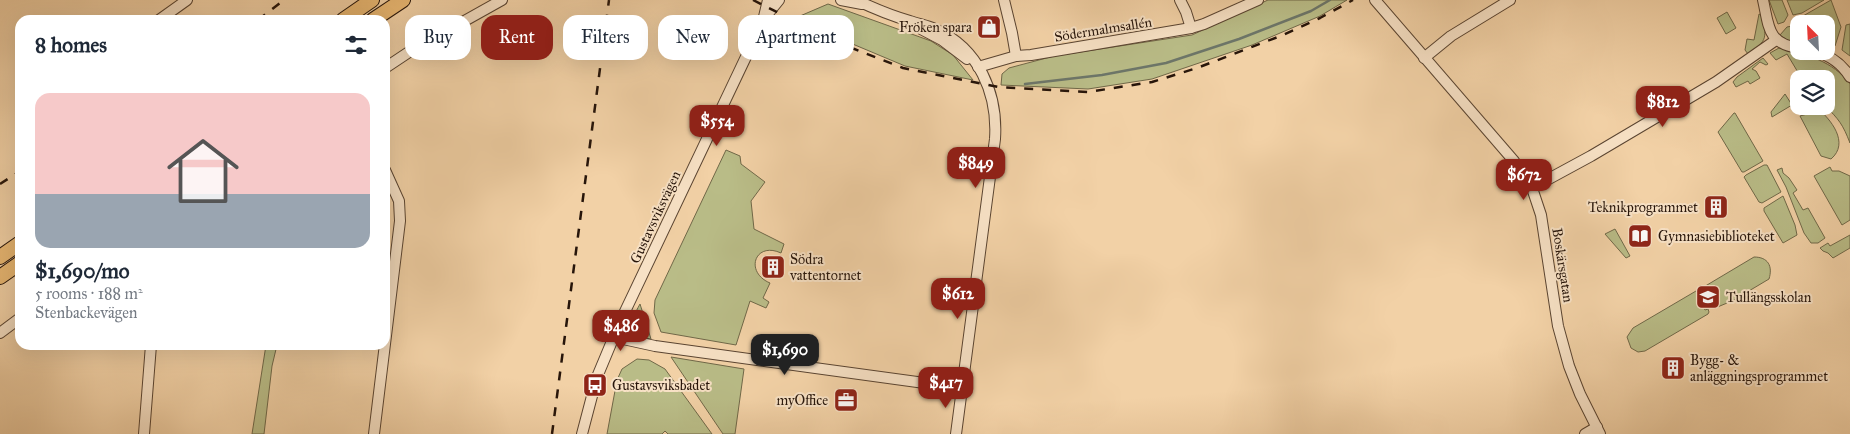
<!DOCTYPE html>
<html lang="en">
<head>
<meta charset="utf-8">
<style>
  :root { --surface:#fff; --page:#f6f6f7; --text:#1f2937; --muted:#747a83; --accent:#8f2418 }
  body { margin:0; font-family:"IM FELL Great Primer",serif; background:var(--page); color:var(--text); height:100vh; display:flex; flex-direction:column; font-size:19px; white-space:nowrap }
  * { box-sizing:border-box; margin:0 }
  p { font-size:16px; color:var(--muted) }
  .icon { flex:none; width:28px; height:28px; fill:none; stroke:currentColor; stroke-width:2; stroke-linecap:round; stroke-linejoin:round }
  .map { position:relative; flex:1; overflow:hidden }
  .sheet { position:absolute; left:15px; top:15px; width:375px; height:335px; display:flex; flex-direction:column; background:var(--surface); border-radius:15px; box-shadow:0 5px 20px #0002 }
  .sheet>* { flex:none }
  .top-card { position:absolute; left:405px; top:15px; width:475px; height:45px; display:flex; gap:10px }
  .needle { width:32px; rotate:336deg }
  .tools { position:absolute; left:1790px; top:15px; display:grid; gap:10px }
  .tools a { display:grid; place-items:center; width:45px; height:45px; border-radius:10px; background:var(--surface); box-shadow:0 5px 20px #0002; font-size:25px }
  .price { position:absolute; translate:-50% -42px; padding:0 11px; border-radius:10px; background:var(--accent); color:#fff; font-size:16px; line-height:32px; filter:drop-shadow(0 1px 2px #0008) }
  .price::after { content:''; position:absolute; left:50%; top:30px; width:15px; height:11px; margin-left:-8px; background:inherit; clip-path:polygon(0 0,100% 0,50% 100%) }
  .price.selected { background:#222; color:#fff }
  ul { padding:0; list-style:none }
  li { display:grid; align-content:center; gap:10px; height:265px; padding:0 20px }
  li span { display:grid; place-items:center; height:155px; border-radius:15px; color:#555 }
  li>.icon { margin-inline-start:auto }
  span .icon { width:90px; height:90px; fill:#fffc; stroke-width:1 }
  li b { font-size:21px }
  h2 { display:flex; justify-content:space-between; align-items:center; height:60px; padding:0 20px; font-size:21px }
  .chip { padding:0 18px; border-radius:15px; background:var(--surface); box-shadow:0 5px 20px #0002; font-size:18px; line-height:45px }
  .chip.selected { background:var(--accent); color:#fff }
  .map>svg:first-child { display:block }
</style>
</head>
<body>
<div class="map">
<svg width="1850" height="434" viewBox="0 0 1850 434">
  <rect width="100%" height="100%" fill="#f2d1a6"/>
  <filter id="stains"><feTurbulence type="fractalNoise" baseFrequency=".004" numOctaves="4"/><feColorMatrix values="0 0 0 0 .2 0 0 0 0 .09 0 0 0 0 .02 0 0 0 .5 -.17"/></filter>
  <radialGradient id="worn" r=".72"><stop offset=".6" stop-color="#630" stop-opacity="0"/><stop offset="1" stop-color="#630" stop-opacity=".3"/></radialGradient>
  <g fill="#b9bc87" stroke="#706848">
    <polygon points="1268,0 1347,0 1320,16 1252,45 1152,79 1088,89 1001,85 1002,74 1009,68 1054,56 1192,35"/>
    <polygon points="1769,0 1782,0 1788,15 1784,22 1778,24"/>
    <polygon points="1787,0 1824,0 1802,13 1793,15"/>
    <polygon points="1831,0 1841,27 1835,46 1826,41 1826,24 1799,24 1799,25 1796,20"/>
    <polygon points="828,4 931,41 953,55 973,80 905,66 793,19"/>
    <polygon points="1727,12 1736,28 1726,34 1717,18"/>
    <path d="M 1759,14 L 1761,15 C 1767,38 1768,40 1748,54 L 1745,50 L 1747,39 L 1754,40 Z"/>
    <polygon points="1850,24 1850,56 1842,50 1846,25"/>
    <polygon points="1792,26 1799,31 1799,44 1790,42 1780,35 1787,27"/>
    <path d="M 1779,48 C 1806,54 1833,61 1850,84 L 1850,143 C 1843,125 1839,119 1825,106 L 1826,79 L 1802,79 L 1787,54 L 1776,60 L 1770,53 Z"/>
    <polygon points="1763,58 1768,64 1766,65 1760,62 1752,69 1756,71 1760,78 1750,84 1748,81 1736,87 1733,82 1737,77"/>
    <polygon points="1785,94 1792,105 1772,117 1771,112"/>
    <path d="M 1816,107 C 1831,119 1850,143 1831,159 L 1821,156 L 1800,116 L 1811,113 Z"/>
    <polygon points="1734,113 1735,113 1763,161 1744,172 1742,172 1718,132"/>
    <path d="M 726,150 L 740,156 L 741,164 L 765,182 L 751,201 L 754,229 L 784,244 L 781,253 C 755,241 744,272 770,283 L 763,298 L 769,302 L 766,308 L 750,301 L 736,345 L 661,332 L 654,313 L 655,300 Z"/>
    <polygon points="1764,165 1767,165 1781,192 1762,203 1759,202 1744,177 1746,175"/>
    <polygon points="1830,167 1832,171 1839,171 1850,176 1850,220 1842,225 1814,176"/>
    <polygon points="1782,168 1783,173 1789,178 1797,190 1793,193 1803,210 1808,208 1825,238 1818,243 1811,243 1804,233 1786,187 1777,170"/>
    <polygon points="1783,196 1795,225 1797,235 1783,243 1764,211 1764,208"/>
    <polygon points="1615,229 1630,256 1626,258 1605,234"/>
    <polygon points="1850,235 1850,248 1833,258 1828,253 1823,251 1820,248 1828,243 1830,246"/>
    <path d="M 1754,257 C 1768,257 1773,266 1769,279 L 1732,301 L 1715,308 L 1713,307 L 1715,305 L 1706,290 L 1704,292 L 1702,288 Z"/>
    <polygon points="1696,291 1699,293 1697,296 1705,310 1708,309 1709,312 1708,314 1645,351 1638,352 1631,348 1627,337 1633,328"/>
    <path d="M 640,304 L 651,339 C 626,335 630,322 640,304 Z"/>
    <polygon points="266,345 277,345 272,366 264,434 252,434"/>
    <polygon points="671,357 744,369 735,434 723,434"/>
    <polygon points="637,359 649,360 665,369 712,434 668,434 665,431 662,434 607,434 617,380 622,369"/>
  </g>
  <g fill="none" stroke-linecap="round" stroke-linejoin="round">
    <polyline stroke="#6d7669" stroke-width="2.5" points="1025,84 1102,75 1166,63 1239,39 1311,11 1330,0"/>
    <defs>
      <g id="minor">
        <polyline points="841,0 862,4"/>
        <path d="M 856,0 C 873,8 892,16 910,21 C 918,24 927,25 935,29 C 979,48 998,94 995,139 L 956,434"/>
        <polyline points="1004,0 1012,33 1016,56"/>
        <polyline points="1180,0 1186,12 1191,28"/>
        <polyline points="1375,0 1514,161 1532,188 1541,215 1558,326 1569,366 1580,394 1600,434"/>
        <path d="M 1763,0 C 1769,26 1767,44 1799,48"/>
        <polyline points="766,16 779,0"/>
        <polyline points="159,20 187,0"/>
        <polyline points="921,29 942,40 967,59"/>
        <path d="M 1814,51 C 1829,55 1842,64 1850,77"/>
        <polyline points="1424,58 1451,36 1510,0"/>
        <polyline points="978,67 1016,56 1031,55 1191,28 1204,24 1258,0"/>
        <polyline points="385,68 409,52 502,0"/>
        <polyline points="1532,188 1591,156 1716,82 1776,40"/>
        <polyline points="0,333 20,318"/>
        <polyline points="614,337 655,346 961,388"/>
        <polyline points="144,434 151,345"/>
        <polyline points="374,434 400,221 399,201 385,170"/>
        <polyline points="582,434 597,377 620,322 763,21 768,0"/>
        <polyline points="1585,434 1597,427"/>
      </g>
      <g id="major">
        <polyline points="343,20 372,0"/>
        <polyline points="373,20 403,0"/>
        <polyline points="0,257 20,243"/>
        <polyline points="0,277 20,263"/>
      </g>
    </defs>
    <use href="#minor" stroke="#5a4431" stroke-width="12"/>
    <use href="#major" stroke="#27150a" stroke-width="16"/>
    <use href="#minor" stroke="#f7e1c5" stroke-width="10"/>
    <use href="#major" stroke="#e9b873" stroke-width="14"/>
    <g stroke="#27150a" stroke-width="2.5" stroke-dasharray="9 9" stroke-linecap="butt">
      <polyline points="753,0 834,41 903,68 998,87 1088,92 1152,82 1197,68 1283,35 1320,18 1353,0"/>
      <polyline points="258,20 284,0"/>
      <polyline points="0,184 20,171"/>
      <polyline points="552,434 609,0"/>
    </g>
  </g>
  <defs>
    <symbol id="shop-square" viewBox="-11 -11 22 22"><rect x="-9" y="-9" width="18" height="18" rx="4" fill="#8f2418" stroke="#f7e1c5"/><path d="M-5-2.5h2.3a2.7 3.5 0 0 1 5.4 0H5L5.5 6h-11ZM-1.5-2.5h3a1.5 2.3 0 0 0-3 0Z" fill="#fff"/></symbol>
    <symbol id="building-square" viewBox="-11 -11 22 22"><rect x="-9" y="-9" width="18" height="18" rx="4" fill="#8f2418" stroke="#f7e1c5"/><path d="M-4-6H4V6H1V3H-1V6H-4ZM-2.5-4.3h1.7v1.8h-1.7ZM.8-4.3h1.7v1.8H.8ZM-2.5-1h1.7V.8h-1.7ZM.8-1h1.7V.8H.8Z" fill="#fff"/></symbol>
    <symbol id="library-square" viewBox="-11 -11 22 22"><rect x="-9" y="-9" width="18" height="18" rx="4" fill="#8f2418" stroke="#f7e1c5"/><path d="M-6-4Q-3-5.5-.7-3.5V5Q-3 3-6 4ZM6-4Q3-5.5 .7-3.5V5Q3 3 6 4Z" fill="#fff"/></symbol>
    <symbol id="school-square" viewBox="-11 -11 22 22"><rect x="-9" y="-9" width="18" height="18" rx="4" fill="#8f2418" stroke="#f7e1c5"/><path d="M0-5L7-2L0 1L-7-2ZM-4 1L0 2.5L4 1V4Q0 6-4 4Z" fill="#fff"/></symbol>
    <symbol id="bus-square" viewBox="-11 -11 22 22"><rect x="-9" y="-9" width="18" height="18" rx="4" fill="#8f2418" stroke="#f7e1c5"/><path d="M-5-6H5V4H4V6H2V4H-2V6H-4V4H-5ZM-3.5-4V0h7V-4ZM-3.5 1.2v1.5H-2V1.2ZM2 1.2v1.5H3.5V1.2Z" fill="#fff"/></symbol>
    <symbol id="office-square" viewBox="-11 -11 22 22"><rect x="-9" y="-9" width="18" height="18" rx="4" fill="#8f2418" stroke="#f7e1c5"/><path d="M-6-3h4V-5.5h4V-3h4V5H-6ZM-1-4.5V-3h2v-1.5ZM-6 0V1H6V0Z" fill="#fff"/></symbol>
  </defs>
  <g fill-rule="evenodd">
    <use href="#shop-square" x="975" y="13" width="28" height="28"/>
    <use href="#building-square" x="1702" y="193" width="28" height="28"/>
    <use href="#library-square" x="1626" y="222" width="28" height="28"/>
    <use href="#building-square" x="759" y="253" width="28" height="28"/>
    <use href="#school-square" x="1694" y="283" width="28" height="28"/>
    <use href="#building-square" x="1659" y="354" width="28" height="28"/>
    <use href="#bus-square" x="581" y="371" width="28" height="28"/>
    <use href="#office-square" x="832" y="386" width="28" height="28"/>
  </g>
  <g text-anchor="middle" stroke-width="4" stroke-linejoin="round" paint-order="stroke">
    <g font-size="14" fill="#27150a" stroke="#f7e1c5" text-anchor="start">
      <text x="972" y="32" text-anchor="end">Fröken spara</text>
      <text x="1698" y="212" text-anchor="end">Teknikprogrammet</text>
      <text x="1658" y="241">Gymnasiebiblioteket</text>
      <text x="790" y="264">Södra<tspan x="790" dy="16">vattentornet</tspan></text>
      <text x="1726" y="302">Tullängsskolan</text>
      <text x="1690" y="365">Bygg- &amp;<tspan x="1690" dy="16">anläggningsprogrammet</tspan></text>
      <text x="612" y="390">Gustavsviksbadet</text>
      <text x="828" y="405" text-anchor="end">myOffice</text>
    </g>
    <g font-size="14" fill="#27150a" stroke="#f7e1c5">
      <text transform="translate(1103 29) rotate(-9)" y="5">Södermalmsallén</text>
      <text transform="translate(655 217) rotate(-65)" y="5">Gustavsviksvägen</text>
      <text transform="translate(1563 265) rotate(81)" y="5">Boskärsgatan</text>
    </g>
  </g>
  <rect width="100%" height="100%" filter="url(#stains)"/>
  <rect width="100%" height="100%" fill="url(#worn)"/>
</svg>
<div class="tools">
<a><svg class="needle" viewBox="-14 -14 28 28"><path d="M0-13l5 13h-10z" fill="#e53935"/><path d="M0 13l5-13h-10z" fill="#747a83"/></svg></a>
<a><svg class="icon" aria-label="layers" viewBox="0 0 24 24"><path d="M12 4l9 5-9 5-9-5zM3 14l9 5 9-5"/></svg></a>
</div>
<b class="price" style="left:1663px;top:128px">$812</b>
<b class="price" style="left:717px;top:147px">$554</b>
<b class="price" style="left:976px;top:189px">$849</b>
<b class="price" style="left:1524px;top:201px">$672</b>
<b class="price" style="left:958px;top:320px">$612</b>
<b class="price" style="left:621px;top:352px">$486</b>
<b class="price selected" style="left:785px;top:376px">$1,690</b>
<b class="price" style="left:946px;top:409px">$417</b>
<div class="top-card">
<a class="chip">Buy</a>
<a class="chip selected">Rent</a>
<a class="chip">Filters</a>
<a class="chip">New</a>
<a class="chip">Apartment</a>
</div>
<section class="sheet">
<h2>8 homes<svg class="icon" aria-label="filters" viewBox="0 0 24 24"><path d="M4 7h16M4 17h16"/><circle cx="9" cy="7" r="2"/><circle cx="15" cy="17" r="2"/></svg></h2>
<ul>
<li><span style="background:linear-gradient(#f6c9c9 65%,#9aa5b1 0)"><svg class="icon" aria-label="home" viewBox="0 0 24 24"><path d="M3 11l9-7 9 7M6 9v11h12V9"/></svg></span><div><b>$1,690/mo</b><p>5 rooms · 188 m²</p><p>Stenbackevägen</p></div></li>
</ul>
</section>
</div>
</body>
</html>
